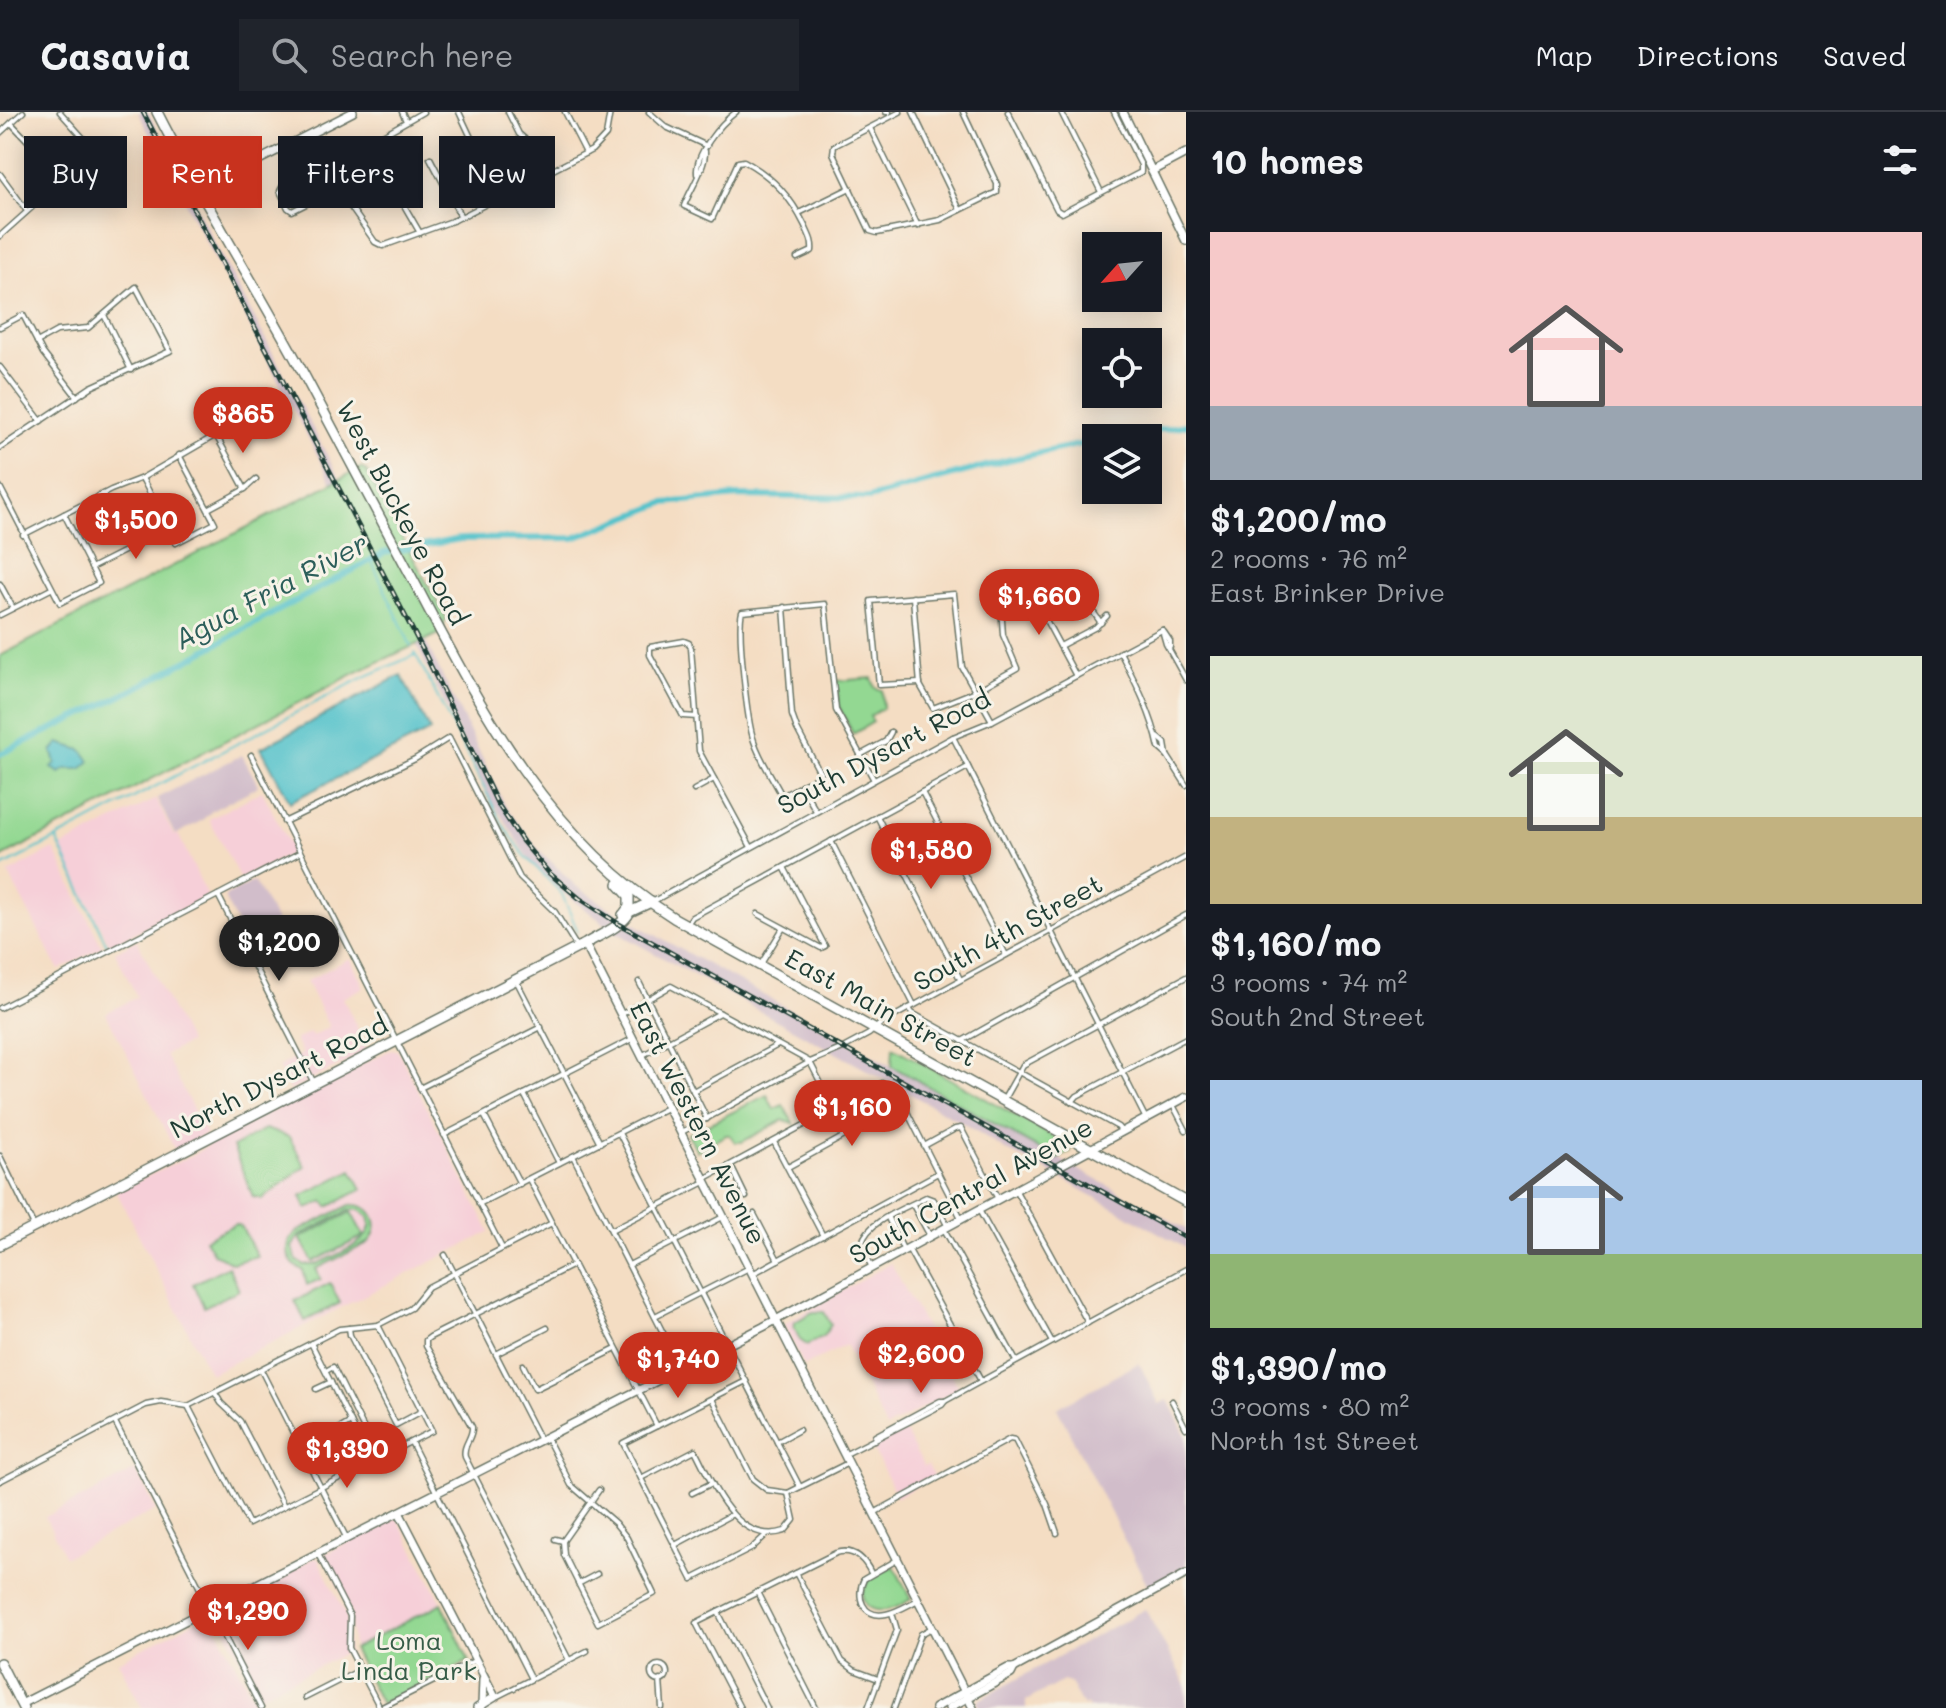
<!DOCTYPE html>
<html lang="en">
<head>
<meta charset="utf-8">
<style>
  :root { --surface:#171b24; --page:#20242c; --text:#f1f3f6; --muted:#9ea1a6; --line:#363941; --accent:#c8321e }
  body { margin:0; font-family:Mali,sans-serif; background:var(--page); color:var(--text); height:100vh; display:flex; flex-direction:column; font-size:30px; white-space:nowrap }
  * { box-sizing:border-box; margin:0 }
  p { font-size:26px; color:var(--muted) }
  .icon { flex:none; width:44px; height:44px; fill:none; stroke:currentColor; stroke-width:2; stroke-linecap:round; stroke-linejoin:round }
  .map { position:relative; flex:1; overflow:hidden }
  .details { display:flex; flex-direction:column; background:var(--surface); width:760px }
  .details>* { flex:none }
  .guide { position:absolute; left:24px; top:24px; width:760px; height:72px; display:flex; gap:16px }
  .needle { width:52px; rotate:243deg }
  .controls { position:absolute; left:1082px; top:120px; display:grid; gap:16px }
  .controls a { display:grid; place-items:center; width:80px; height:80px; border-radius:0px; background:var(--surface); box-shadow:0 4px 20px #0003; font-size:40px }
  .price { position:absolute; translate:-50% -68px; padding:0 18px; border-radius:28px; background:var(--accent); color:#fff; font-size:26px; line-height:52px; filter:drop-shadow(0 2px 4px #0008) }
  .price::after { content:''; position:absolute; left:50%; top:48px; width:24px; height:18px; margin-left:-12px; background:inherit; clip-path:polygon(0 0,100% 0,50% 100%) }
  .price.current { background:#222; color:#fff }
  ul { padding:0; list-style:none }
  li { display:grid; align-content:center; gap:16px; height:424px; padding:0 24px }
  li span { display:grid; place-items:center; height:248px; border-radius:0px; color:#555 }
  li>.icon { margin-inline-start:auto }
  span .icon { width:144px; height:144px; fill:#fffc; stroke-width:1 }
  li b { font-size:34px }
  h2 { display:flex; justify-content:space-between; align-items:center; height:96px; padding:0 24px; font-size:34px }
  .tag { padding:0 28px; border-radius:0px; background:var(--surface); box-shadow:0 4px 20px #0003; font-size:28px; line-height:72px }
  .tag.current { background:var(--accent); color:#fff }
  header { display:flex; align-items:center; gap:48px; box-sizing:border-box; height:112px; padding:0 40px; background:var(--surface); border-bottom:2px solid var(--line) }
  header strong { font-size:38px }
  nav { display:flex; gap:44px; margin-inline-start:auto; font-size:28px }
  .search { width:560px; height:72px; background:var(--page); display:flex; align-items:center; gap:20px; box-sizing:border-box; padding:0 28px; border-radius:0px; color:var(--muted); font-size:30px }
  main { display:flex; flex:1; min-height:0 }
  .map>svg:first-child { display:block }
</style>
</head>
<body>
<header>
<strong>Casavia</strong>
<div class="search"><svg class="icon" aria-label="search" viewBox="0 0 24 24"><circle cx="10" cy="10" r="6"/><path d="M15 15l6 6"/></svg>Search here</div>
<nav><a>Map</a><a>Directions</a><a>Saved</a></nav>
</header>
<main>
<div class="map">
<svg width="1186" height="1596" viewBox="0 0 1186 1596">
  <rect width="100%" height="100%" fill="#f7f3e8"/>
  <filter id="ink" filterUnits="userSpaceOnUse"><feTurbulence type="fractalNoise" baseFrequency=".0125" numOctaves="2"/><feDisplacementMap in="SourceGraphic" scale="16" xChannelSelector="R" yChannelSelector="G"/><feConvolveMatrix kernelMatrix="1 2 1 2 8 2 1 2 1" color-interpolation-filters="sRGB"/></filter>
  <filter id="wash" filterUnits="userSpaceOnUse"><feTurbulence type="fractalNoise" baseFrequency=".006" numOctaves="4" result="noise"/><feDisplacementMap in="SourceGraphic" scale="32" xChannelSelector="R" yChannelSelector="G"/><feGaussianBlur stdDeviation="1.8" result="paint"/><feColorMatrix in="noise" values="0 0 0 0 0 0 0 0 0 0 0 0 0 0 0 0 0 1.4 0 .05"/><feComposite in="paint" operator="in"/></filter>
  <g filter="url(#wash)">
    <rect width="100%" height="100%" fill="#f4ddc3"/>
    <g fill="#f6cfd8">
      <polygon points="262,679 292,737 292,741 240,767 209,707"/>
      <polygon points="156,687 174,724 178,722 208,785 157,810 151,800 156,810 110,833 61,735"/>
      <polygon points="54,737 102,835 59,858 8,761"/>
      <polygon points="137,828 189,931 165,943 206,1022 175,1038 106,901 137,885 115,840"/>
      <polygon points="350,846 364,875 343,886 368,939 290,979 278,955 302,942 295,928 310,920 312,924 329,915 306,869"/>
      <polygon points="392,937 398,939 490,1120 210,1262 116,1079 193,1043 216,1028"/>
      <polygon points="891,1151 959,1276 886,1316 846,1233 804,1254 784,1212"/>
      <polygon points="903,1316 924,1355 928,1353 934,1365 897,1385 871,1333"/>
      <polygon points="136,1358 156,1398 65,1445 45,1405"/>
      <polygon points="397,1406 442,1491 353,1537 350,1499 323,1443"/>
      <polygon points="314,1446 318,1447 347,1505 348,1540 259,1584 216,1498"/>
      <polygon points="210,1502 258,1596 142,1596 118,1549"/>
    </g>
    <g fill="#d1bdca">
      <polygon points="138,0 148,0 215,132 426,530 506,695 537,736 576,774 628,808 1186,1117 1186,1136 1039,1054 1007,1039 972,1016 614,819 555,774 530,748 490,686 417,534"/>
      <polygon points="242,643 258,673 255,676 213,698 201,709 175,723 157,686"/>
      <polygon points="254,769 277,811 245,828 224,785"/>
      <polygon points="1139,1251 1159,1292 1168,1288 1186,1324 1186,1454 1148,1474 1057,1296"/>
      <polygon points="1145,1497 1186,1573 1186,1596 1089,1596 1087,1592 1083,1594 1070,1571 1063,1569 1026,1589 1026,1596 980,1596 977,1589"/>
    </g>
    <g fill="#93d892" stroke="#598a63" stroke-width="2" fill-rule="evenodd">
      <polygon points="361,356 366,359 446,506 441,521 357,560 0,746 0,544"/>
      <polygon points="872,566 875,576 882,578 883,596 870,604 873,610 853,622 839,595 836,569"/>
      <polygon points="893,935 1070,1034 1071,1039 1057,1047 892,954"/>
      <polygon points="767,983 774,997 783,993 794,1012 783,1008 742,1030 735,1030 730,1023 726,1023 697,1039 688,1022"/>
      <polygon points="265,1017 289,1025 305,1054 262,1087 253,1085 233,1035"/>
      <polygon points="352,1058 362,1077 328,1095 324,1089 307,1097 301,1084"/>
      <path d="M 350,1093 C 373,1091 384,1114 368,1131 L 316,1157 L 321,1167 L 307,1173 L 303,1158 C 289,1152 285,1141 290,1127 L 298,1119 ZM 350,1098 L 360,1098 L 369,1105 C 378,1130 333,1144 314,1153 L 304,1153 L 296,1148 L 292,1135 L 299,1124 Z"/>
      <polygon points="351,1100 364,1124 313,1150 300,1126"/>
      <polygon points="235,1112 241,1114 257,1144 233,1151 214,1142 205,1127"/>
      <polygon points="228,1154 239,1178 204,1195 193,1172"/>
      <polygon points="330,1171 340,1191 305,1209 295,1189"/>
      <polygon points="813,1200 824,1200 831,1213 823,1224 807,1233 800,1228 794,1215 795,1210"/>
      <path d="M 894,1454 L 911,1487 C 862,1521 840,1470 894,1454 Z"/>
      <polygon points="442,1491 469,1549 381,1592 353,1537"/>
    </g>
    <g fill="#55c2cb" stroke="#3a8080" stroke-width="2">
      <polygon points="401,563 430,619 290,690 261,636"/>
      <polygon points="59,631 82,638 90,649 81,657 66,657 60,661 52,656 56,650 52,639"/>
    </g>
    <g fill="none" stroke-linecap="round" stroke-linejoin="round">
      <g stroke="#55c2cb" stroke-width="2">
        <polyline points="371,448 411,534"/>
        <polyline points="415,541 503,713 526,745 562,782 578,820"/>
        <polyline points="57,728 108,835"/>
        <polyline points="0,756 360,567 415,543"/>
      </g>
      <g stroke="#55c2cb" stroke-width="6">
        <polyline points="1111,326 1186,313"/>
        <polyline points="0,642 131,579 384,441 460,427 574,426 664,391 738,384 869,386 1008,348 1096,329"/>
      </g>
    </g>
  </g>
  <g filter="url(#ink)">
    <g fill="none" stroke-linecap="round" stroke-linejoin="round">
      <defs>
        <g id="street">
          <polyline points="402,0 406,9"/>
          <polyline points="459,0 499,85"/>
          <polyline points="508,0 519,22 526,28"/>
          <polyline points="565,0 586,41"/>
          <polyline points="649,0 666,15 707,34"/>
          <polyline points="886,0 889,0"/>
          <polyline points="900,0 834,34 833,41 870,119 877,121 940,108 997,80 997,72 963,0"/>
          <polyline points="913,0 960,98"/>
          <polyline points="1008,0 1057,98 1062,101 1141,60 1141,53 1114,0"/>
          <polyline points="1061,0 1101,80"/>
          <polyline points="11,11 45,47 63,73"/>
          <polyline points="870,16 918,114"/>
          <polyline points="0,21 23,0"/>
          <polyline points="368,31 420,121"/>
          <path d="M 705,39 C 706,55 690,78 684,94 L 712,107 L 738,50 L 744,49 C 773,65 791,85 805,114 C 809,123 813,129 812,139 L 797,146"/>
          <polyline points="430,46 461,105"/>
          <polyline points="324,53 333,70 375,130 383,134 455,108 592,38 606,23 610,0"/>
          <polyline points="0,62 27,99"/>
          <path d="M 697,62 C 695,42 720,12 736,0"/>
          <polyline points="338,76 292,99 288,96 280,79 283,73 351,41 423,0"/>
          <polyline points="799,101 850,76"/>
          <polyline points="0,124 48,81 102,54 104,49 60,0"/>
          <polyline points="104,203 131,258"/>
          <polyline points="0,215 23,203 43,241 77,285"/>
          <polyline points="0,255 41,309"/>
          <polyline points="216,323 245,377"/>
          <polyline points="0,336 91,275 170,239 136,175 88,216 57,219 37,230"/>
          <polyline points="142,366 176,431 215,411 179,343"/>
          <polyline points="0,375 60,491 99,471 64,402"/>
          <polyline points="102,382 130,436"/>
          <polyline points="208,397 245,377 256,367"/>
          <polyline points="23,423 111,378 142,366 216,323 232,319"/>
          <polyline points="91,456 168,417"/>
          <polyline points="0,472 13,496"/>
          <polyline points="1043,474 1047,510 1076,564"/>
          <polyline points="913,485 920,573 933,596 976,579 1017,556 1003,523 1000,480 1055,473 1084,473 1089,494 1101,511"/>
          <path d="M 784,495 L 792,603 L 797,617 L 821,663 L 782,684 C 773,666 760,648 754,629 C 747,610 737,517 742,500 L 825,492 L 836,598 L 874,668"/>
          <polyline points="0,503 51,477"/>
          <polyline points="1162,518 1166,532 1186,568"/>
          <polyline points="1164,520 1170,529 1170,535"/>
          <polyline points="1060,534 1096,515 1107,504"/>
          <path d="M 1120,540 C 1136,571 1152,602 1159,636 L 1167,643 L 1186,673"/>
          <polyline points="920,571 879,573 871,489 954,482 962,555 992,609"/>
          <polyline points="697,605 683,604 650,543 650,535 684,529 689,531 691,536 699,639 751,735"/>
          <polyline points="953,625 1145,1005"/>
          <polyline points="1158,625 1165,631 1167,643"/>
          <polyline points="251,643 502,1136"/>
          <polyline points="860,643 886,629 891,620"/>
          <polyline points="801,673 816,699"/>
          <polyline points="694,678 714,667"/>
          <polyline points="922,680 1006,843"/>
          <polyline points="877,704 960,867"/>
          <polyline points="284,710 415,647 449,626 520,766 555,800 577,835"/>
          <polyline points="831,729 914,893"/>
          <polyline points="784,755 825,834"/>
          <polyline points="218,783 313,969"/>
          <polyline points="652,790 953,625 992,609 1162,518"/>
          <polyline points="758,802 821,836 825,834"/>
          <polyline points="688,811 692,805 968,655"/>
          <polyline points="761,852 783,816"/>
          <polyline points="517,870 600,1031"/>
          <polyline points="639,870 707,1007"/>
          <polyline points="0,896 299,741"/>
          <polyline points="909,896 912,901 1118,1015 1122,1020"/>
          <polyline points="622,902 671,874 810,950 834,997"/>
          <polyline points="962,929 1186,803"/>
          <polyline points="643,943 720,901"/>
          <polyline points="420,976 541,915"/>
          <polyline points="693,979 778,933"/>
          <polyline points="524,982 559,1051"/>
          <polyline points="1004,987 1023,953 1186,865"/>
          <polyline points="1072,990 1077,984 1186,926"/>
          <polyline points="1173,993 1186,1018"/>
          <polyline points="484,1003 520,1072"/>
          <polyline points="682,1020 810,950 843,936 869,922 880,912 1186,745"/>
          <polyline points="619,1021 800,1375"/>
          <polyline points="444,1023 632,927"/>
          <polyline points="774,1030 823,1124"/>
          <polyline points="924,1034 955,1017 961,1016 998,1087"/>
          <polyline points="0,1044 34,1114"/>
          <polyline points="573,1044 681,1256"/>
          <polyline points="731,1054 746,1085"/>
          <polyline points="788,1055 903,992"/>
          <polyline points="529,1067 657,1314"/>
          <polyline points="704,1067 882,971 897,980 961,1106"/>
          <polyline points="1016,1079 1088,1211"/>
          <polyline points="479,1092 667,996"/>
          <polyline points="913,1093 930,1124"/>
          <polyline points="979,1098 1052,1230"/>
          <polyline points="754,1102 778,1148"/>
          <polyline points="888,1106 904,1139"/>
          <polyline points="944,1117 1016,1249"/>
          <polyline points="611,1118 705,1070"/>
          <polyline points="909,1138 981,1269"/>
          <polyline points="445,1143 540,1328"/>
          <polyline points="629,1153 723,1105"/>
          <path d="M 871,1154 L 862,1131 C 868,1108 906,1096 926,1085 L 934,1088 L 948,1115"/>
          <polyline points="754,1161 938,1061"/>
          <polyline points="655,1204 749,1156"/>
          <polyline points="349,1216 350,1223 396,1313 422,1299"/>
          <polyline points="311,1231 371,1350"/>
          <polyline points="496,1242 547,1216"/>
          <polyline points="523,1253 535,1277 616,1237"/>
          <polyline points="261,1258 347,1427"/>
          <polyline points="326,1259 333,1255 366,1321 359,1324"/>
          <polyline points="746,1269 623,1331 692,1467 751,1437 767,1422"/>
          <polyline points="316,1277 331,1270"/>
          <polyline points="215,1281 221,1291 240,1309 284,1394"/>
          <polyline points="712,1287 753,1367 767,1378 788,1381 848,1351"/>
          <polyline points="1172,1289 1186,1316"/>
          <polyline points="188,1294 249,1412 432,1319 378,1213"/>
          <polyline points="115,1310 261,1596"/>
          <polyline points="337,1318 351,1310"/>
          <polyline points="547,1326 571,1373 615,1411 627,1426 654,1482 598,1511 564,1443 563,1429"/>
          <polyline points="874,1328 875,1324 940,1289 945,1289 1186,1157"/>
          <polyline points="411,1330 531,1567"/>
          <polyline points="777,1330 799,1318"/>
          <polyline points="844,1343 942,1293 945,1289"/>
          <path d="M 641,1366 L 695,1338 C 712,1370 736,1435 785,1419 L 794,1408 L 788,1381"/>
          <polyline points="0,1369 146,1293 161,1290 188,1294 339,1217 378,1213 411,1196 428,1175 552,1111"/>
          <polyline points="692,1381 712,1371"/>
          <polyline points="874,1401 1010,1327 1015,1328 1047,1392 1057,1421"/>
          <polyline points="555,1427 563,1429"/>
          <polyline points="563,1429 599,1378"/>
          <polyline points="675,1433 731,1403"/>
          <polyline points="318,1442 350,1504 349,1536 380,1596"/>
          <path d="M 897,1448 L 864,1467 C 855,1484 863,1507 886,1502 C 897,1500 908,1493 918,1488"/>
          <polyline points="796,1461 842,1549 854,1558 878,1567"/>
          <polyline points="578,1472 597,1462"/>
          <polyline points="757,1480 816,1596"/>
          <polyline points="718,1500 767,1596"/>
          <path d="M 569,1548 L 465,1345 C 462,1333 473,1326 472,1315 L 426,1234 L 426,1228 L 430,1225 L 573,1153"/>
          <circle cx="659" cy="1561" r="8"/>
          <polyline points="660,1568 662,1596"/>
          <polyline points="496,1585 587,1539"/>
          <polyline points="305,1586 360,1558"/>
          <polyline points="380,1596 476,1548"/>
          <path d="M 740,1596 L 696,1511 L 836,1441 C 853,1436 864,1446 871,1461"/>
          <polyline points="868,1596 897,1518 892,1501"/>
          <polyline points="894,1596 921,1522 932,1516"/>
        </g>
        <g id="secondary">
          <polyline points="1123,0 1186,129"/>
          <polyline points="1152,59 1186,41"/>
          <polyline points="198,79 353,0"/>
          <polyline points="585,832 973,1596"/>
          <polyline points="399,1400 495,1585 477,1596"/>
          <polyline points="21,1592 763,1215 1186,985"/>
          <polyline points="482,1594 483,1567"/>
          <polyline points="935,1596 1008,1556 1014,1556 1186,1462"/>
          <polyline points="949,1596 1011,1562 1014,1556"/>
        </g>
        <g id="primary">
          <path d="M 157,0 C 204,93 261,181 310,274 C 346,341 382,409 418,477 C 483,601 551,729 674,806 L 1186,1090"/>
          <polyline points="618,772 629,784 629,795 623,803"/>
          <polyline points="623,803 651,790"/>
          <path d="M 0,1133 L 585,832 C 599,823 619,816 628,803"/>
          <polyline points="0,1551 23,1596"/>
        </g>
      </defs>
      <use href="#street" stroke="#6a7566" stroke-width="7"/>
      <use href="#secondary" stroke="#6a7566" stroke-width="10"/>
      <use href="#primary" stroke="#6a7566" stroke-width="12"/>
      <use href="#street" stroke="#fff" stroke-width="4"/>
      <use href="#secondary" stroke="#fff" stroke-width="7"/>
      <use href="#primary" stroke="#fff" stroke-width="9"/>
      <defs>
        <polyline id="rail" points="143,0 425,542 497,691 523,730 549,761 579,786 619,812 1186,1126"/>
      </defs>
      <use href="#rail" stroke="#1f3d34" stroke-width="5"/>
      <use href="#rail" stroke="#f7f3e8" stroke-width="2" stroke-dasharray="6" stroke-linecap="butt"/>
    </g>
  </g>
  <g text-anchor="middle" stroke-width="6" stroke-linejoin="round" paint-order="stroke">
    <g font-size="26" fill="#1f3d34" stroke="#f7f3e8">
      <text transform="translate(402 401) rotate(62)" y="9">West Buckeye Road</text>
      <text transform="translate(884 640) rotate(-28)" y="9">South Dysart Road</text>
      <text transform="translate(1008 821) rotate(-29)" y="9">South 4th Street</text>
      <text transform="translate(881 896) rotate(29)" y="9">East Main Street</text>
      <text transform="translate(279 965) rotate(-27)" y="9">North Dysart Road</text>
      <text transform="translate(698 1011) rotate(63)" y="9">East Western Avenue</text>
      <text transform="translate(971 1079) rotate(-29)" y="9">South Central Avenue</text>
    </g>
    <g font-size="26" fill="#365c47" stroke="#f7f3e8">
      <text x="409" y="1538">Loma<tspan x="409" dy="30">Linda Park</tspan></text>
    </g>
    <g font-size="28" font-style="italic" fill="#2c5e5a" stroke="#f7f3e8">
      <text transform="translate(271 479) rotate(-28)" y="10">Agua Fria River</text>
    </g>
  </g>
</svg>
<div class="controls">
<a><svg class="needle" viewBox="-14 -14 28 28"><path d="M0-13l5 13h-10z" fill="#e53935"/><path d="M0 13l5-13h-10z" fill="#9ea1a6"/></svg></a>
<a><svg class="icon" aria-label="locate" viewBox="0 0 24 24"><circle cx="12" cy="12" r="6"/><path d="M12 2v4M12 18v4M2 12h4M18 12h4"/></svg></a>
<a><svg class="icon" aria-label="layers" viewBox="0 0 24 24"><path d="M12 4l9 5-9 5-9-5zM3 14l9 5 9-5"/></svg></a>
</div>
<b class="price" style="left:243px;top:343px">$865</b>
<b class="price" style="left:136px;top:449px">$1,500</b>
<b class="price" style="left:1039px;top:525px">$1,660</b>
<b class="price" style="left:931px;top:779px">$1,580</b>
<b class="price current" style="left:279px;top:871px">$1,200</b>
<b class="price" style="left:852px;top:1036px">$1,160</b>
<b class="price" style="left:921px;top:1283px">$2,600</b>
<b class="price" style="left:678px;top:1288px">$1,740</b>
<b class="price" style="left:347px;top:1378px">$1,390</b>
<b class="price" style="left:248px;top:1540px">$1,290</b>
<div class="guide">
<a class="tag">Buy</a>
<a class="tag current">Rent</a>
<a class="tag">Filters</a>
<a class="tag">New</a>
</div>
</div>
<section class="details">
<h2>10 homes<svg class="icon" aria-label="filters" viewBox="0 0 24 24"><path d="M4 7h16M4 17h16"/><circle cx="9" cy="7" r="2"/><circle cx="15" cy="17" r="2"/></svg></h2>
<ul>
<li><span style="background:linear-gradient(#f6c9c9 70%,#9aa5b1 0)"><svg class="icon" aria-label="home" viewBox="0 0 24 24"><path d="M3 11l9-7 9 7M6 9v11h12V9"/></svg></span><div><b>$1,200/mo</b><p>2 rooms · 76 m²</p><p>East Brinker Drive</p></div></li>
<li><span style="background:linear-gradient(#dfe7d0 65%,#c2b280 0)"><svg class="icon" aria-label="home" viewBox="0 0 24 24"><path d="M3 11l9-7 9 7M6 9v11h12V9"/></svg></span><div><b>$1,160/mo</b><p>3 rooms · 74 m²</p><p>South 2nd Street</p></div></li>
<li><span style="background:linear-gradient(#a9c7e8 70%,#8fb573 0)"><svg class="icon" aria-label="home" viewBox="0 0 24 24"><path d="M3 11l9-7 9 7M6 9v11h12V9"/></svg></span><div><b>$1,390/mo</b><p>3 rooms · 80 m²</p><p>North 1st Street</p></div></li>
</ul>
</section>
</main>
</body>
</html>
